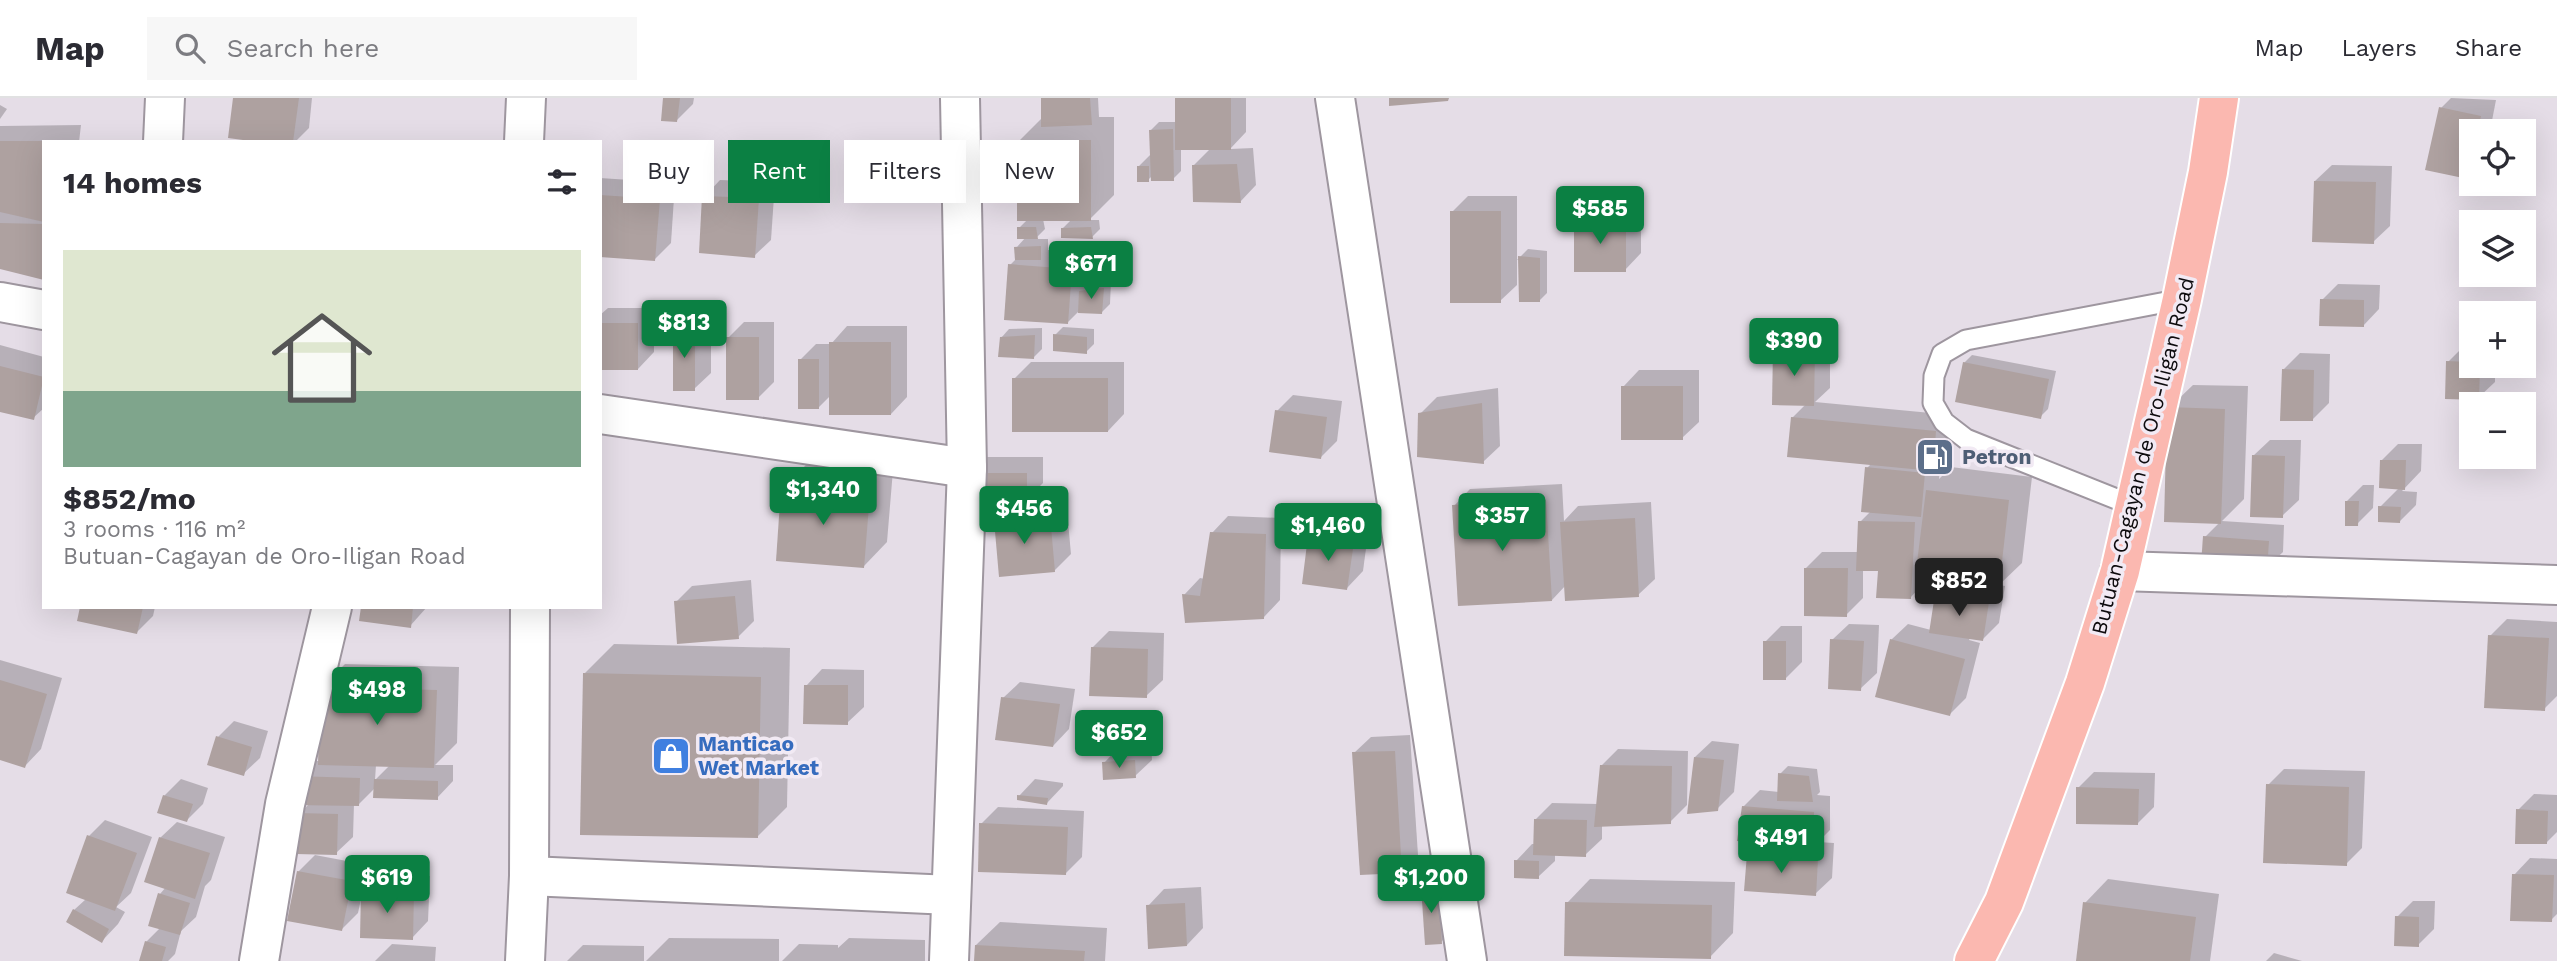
<!DOCTYPE html>
<html lang="en">
<head>
<meta charset="utf-8">
<style>
  :root { --surface:#fff; --page:#f7f7f7; --text:#2b2b33; --muted:#7c7c81; --line:#e1e1e2; --accent:#0b8043 }
  body { margin:0; font-family:"Work Sans",sans-serif; background:var(--page); color:var(--text); height:100vh; display:flex; flex-direction:column; font-size:26px; white-space:nowrap }
  * { box-sizing:border-box; margin:0 }
  p { font-size:23px; color:var(--muted) }
  .icon { flex:none; width:38px; height:38px; fill:none; stroke:currentColor; stroke-width:2; stroke-linecap:round; stroke-linejoin:round }
  .map { position:relative; flex:1; overflow:hidden }
  .details { position:absolute; left:42px; top:42px; width:560px; height:469px; display:flex; flex-direction:column; background:var(--surface); border-radius:0px; box-shadow:0 7px 28px #0002 }
  .details>* { flex:none }
  .top-card { position:absolute; left:623px; top:42px; width:665px; height:63px; display:flex; gap:14px }
  .controls { position:absolute; left:2459px; top:21px; display:grid; gap:14px }
  .controls a { display:grid; place-items:center; width:77px; height:77px; border-radius:0px; background:var(--surface); box-shadow:0 7px 28px #0002; font-size:35px }
  .price { position:absolute; translate:-50% -60px; padding:0 16px; border-radius:7px; background:var(--accent); color:#fff; font-size:23px; line-height:46px; filter:drop-shadow(0 2px 4px #0008) }
  .price::after { content:''; position:absolute; left:50%; top:42px; width:21px; height:16px; margin-left:-10px; background:inherit; clip-path:polygon(0 0,100% 0,50% 100%) }
  .price.on { background:#222; color:#fff }
  ul { padding:0; list-style:none }
  li { display:grid; align-content:center; gap:14px; height:371px; padding:0 21px }
  li+li { border-top:2px solid var(--line) }
  li span { display:grid; place-items:center; height:217px; border-radius:0px; color:#555 }
  li>.icon { margin-inline-start:auto }
  span .icon { width:126px; height:126px; fill:#fffc; stroke-width:1 }
  li b { font-size:30px }
  h2 { display:flex; justify-content:space-between; align-items:center; height:84px; padding:0 21px; font-size:30px }
  .pill { padding:0 24px; border-radius:0px; background:var(--surface); box-shadow:0 7px 28px #0002; font-size:24px; line-height:63px }
  .pill.on { background:var(--accent); color:#fff }
  header { display:flex; align-items:center; gap:42px; box-sizing:border-box; height:98px; padding:0 35px; background:var(--surface); border-bottom:2px solid var(--line) }
  header strong { font-size:33px }
  nav { display:flex; gap:38px; margin-inline-start:auto; font-size:24px }
  .search { width:490px; height:63px; background:var(--page); display:flex; align-items:center; gap:18px; box-sizing:border-box; padding:0 24px; border-radius:0px; color:var(--muted); font-size:26px }
  .map>svg:first-child { display:block }
</style>
</head>
<body>
<header>
<strong>Map</strong>
<div class="search"><svg class="icon" aria-label="search" viewBox="0 0 24 24"><circle cx="10" cy="10" r="6"/><path d="M15 15l6 6"/></svg>Search here</div>
<nav><a>Map</a><a>Layers</a><a>Share</a></nav>
</header>
<div class="map">
<svg width="2557" height="863" viewBox="0 0 2557 863">
  <rect width="100%" height="100%" fill="#e5dde7"/>
  <g fill="#0003" fill-rule="evenodd">
    <polygon points="235,0 312,0 309,30 295,44 271,44"/>
    <polygon points="665,0 694,0 693,6 677,22"/>
    <polygon points="1044,0 1098,0 1099,19 1114,19 1114,97 1089,122 1099,122 1100,131 1092,139 1062,131 1072,121 1043,121 1045,131 1035,141 1048,141 1048,152 1088,155 1085,189 1089,185 1111,183 1110,206 1102,214 1079,213 1067,225 1010,167 1017,160 1016,150 1026,139 1019,130 1028,121 1019,43 1042,20"/>
    <polygon points="1177,0 1246,0 1246,34 1230,51 1253,50 1256,87 1240,104 1194,67 1211,50 1181,50 1181,73 1173,81 1152,78 1148,82 1138,69 1152,55 1151,32 1159,24 1177,24"/>
    <polygon points="2451,0 2496,2 2490,33 2471,33 2471,75 2467,79 2441,10"/>
    <polygon points="0,7 7,11 0,21"/>
    <polygon points="81,27 79,44 44,44 44,180 0,170 0,28"/>
    <polygon points="2332,67 2392,68 2390,128 2373,144 2315,83"/>
    <polygon points="600,80 675,85 671,145 655,161 600,157"/>
    <polygon points="720,82 775,84 771,142 754,158 704,99"/>
    <polygon points="1468,98 1517,98 1517,187 1500,203 1452,114"/>
    <polygon points="1592,106 1641,106 1641,155 1625,172 1575,122"/>
    <polygon points="1528,151 1547,153 1547,195 1539,203 1520,162 1517,162"/>
    <polygon points="2338,186 2380,187 2379,211 2363,228 2322,202"/>
    <polygon points="608,210 654,210 654,254 638,271 600,271 600,217"/>
    <polygon points="691,216 711,216 711,275 694,291 675,233"/>
    <polygon points="744,224 774,224 774,284 758,300 728,240"/>
    <polygon points="847,228 907,228 907,299 891,316 831,297 819,309 800,262 816,246 831,246"/>
    <polygon points="1063,229 1094,231 1094,246 1086,254 1055,237"/>
    <polygon points="1042,230 1042,251 1034,259 1001,240 1009,231"/>
    <polygon points="1791,235 1830,236 1830,290 1815,304 1952,317 1948,354 1941,362 1939,381 1951,369 2032,379 2022,465 1999,487 2005,488 1999,525 1983,541 1970,540 1969,542 1980,545 1966,600 1950,616 1891,542 1908,526 1931,532 1937,497 1950,483 1927,480 1926,483 1910,500 1879,472 1863,471 1863,500 1846,517 1806,470 1822,454 1859,454 1860,424 1871,413 1867,370 1872,365 1792,320 1806,306 1775,252"/>
    <polygon points="0,247 44,259 44,310 33,320 0,312"/>
    <polygon points="2464,248 2471,248 2471,268 2495,268 2495,284 2478,300 2448,264"/>
    <polygon points="2300,255 2330,256 2329,305 2312,322 2284,271"/>
    <polygon points="1972,257 2056,273 2048,311 2040,319 1964,265"/>
    <polygon points="1031,264 1124,264 1124,316 1108,333 1014,281"/>
    <polygon points="1639,272 1699,272 1699,324 1682,340 1623,289"/>
    <polygon points="2193,287 2248,288 2244,401 2222,423 2284,427 2283,454 2266,470 2205,439 2220,424 2169,310"/>
    <polygon points="1498,290 1500,348 1483,364 1420,316 1437,299"/>
    <polygon points="1293,297 1342,303 1337,343 1321,359 1277,313"/>
    <polygon points="2270,342 2301,342 2299,402 2282,418 2253,358"/>
    <polygon points="2398,346 2422,346 2421,373 2402,393 2417,394 2416,407 2400,423 2380,409 2399,390 2382,362"/>
    <polygon points="987,359 1043,359 1043,385 1026,402 971,376"/>
    <polygon points="807,366 893,372 887,444 864,468 783,389"/>
    <polygon points="1562,386 1564,423 1578,408 1651,404 1655,481 1638,497 1566,487 1552,502 1454,408 1470,391"/>
    <polygon points="2363,387 2374,387 2373,410 2357,426 2347,403"/>
    <polygon points="1066,402 1071,456 1054,473 996,423 1012,407"/>
    <polygon points="1228,418 1281,420 1280,502 1264,519 1184,497 1200,480 1205,481 1212,435"/>
    <polygon points="1326,422 1369,428 1363,473 1347,490 1309,438"/>
    <polygon points="751,482 754,523 738,539 676,504 692,488"/>
    <polygon points="82,509 155,509 153,518 136,535"/>
    <polygon points="363,509 427,509 410,528"/>
    <polygon points="2507,521 2557,524 2557,598 2544,611 2490,538"/>
    <polygon points="1849,526 1879,527 1877,575 1860,591 1832,542"/>
    <polygon points="1781,528 1802,528 1802,564 1786,580 1765,544"/>
    <polygon points="1109,533 1164,535 1163,582 1146,598 1092,550"/>
    <polygon points="614,546 790,550 787,709 757,739 585,575"/>
    <polygon points="0,562 62,580 41,651 25,668 0,660"/>
    <path d="M 345,566 L 459,569 L 457,645 L 435,667 L 453,667 L 453,683 L 437,700 L 375,690 L 359,706 L 354,706 L 353,739 L 336,755 L 299,716 L 310,705 L 312,663 L 320,663 L 321,590 ZM 376,667 L 390,667 L 375,682 Z"/>
    <polygon points="822,571 864,572 864,609 847,625 806,588"/>
    <polygon points="1020,584 1075,591 1069,631 1053,648 1003,600"/>
    <polygon points="234,623 268,633 260,660 243,676 218,639"/>
    <polygon points="1410,637 1418,757 1401,773 1354,655 1371,639"/>
    <polygon points="1712,643 1739,646 1734,694 1717,711 1695,659"/>
    <polygon points="1151,647 1152,662 1135,678 1104,665 1120,648"/>
    <polygon points="1618,651 1688,653 1687,707 1670,724 1602,727 1602,741 1585,757 1555,756 1555,763 1538,779 1516,763 1532,746 1535,746 1536,721 1552,705 1598,706 1602,667"/>
    <polygon points="1788,668 1817,671 1820,694 1817,697 1830,698 1830,732 1818,744 1834,745 1832,780 1815,796 1748,756 1761,744 1743,709 1760,692 1779,694 1780,676"/>
    <polygon points="2284,671 2365,673 2362,750 2346,766 2268,687"/>
    <polygon points="2094,674 2155,675 2154,709 2137,726 2078,690"/>
    <polygon points="181,681 208,690 203,706 187,722 164,698"/>
    <polygon points="1035,681 1063,685 1063,688 1047,705 1019,698"/>
    <polygon points="2534,696 2557,697 2557,734 2546,745 2518,712"/>
    <polygon points="998,709 1084,713 1082,759 1066,775 981,726"/>
    <polygon points="105,722 152,739 131,795 116,809 125,814 118,826 102,843 74,812 86,801 89,738"/>
    <polygon points="177,724 225,739 211,782 205,788 196,819 181,833 175,856 168,863 140,863 146,844 160,830 160,796 166,789 160,740"/>
    <polygon points="315,757 368,767 362,793 379,776 430,778 428,823 412,840 361,801 358,815 342,831 298,774"/>
    <polygon points="2530,760 2557,761 2557,816 2551,822 2514,777"/>
    <polygon points="1439,773 1457,828 1441,844 1423,789"/>
    <polygon points="1590,781 1735,784 1733,835 1710,859 1567,805"/>
    <polygon points="2108,781 2219,796 2210,863 2077,863 2085,805"/>
    <polygon points="1201,789 1203,830 1187,847 1148,808 1164,791"/>
    <polygon points="2413,803 2435,803 2434,831 2418,847 2397,819"/>
    <polygon points="1000,824 1107,830 1105,863 975,863 976,847"/>
    <polygon points="669,840 779,841 779,863 646,863"/>
    <polygon points="849,840 925,842 925,863 782,863 799,846 838,847 838,850"/>
    <polygon points="392,846 436,849 435,863 375,863"/>
    <polygon points="583,847 644,848 644,863 567,863"/>
    <polygon points="2274,855 2302,863 2266,863"/>
  </g>
  <g fill="#aea1a0">
    <polygon points="233,0 299,0 293,44 258,44 228,40"/>
    <polygon points="663,0 680,0 677,24 661,23"/>
    <polygon points="1041,0 1090,0 1092,27 1041,29"/>
    <rect x="1175" y="0" width="56" height="52"/>
    <polygon points="1389,0 1449,0 1448,3 1389,8"/>
    <polygon points="2439,9 2481,18 2478,33 2471,33 2471,65 2468,81 2425,72"/>
    <polygon points="1173,31 1174,83 1151,83 1149,32"/>
    <rect x="1017" y="42" width="74" height="81"/>
    <polygon points="0,43 44,43 44,124 0,114"/>
    <polygon points="1237,66 1241,105 1193,104 1192,67"/>
    <rect x="1137" y="68" width="12" height="16"/>
    <polygon points="2314,83 2376,84 2374,146 2312,144"/>
    <polygon points="600,97 660,101 655,163 600,159"/>
    <polygon points="702,98 759,100 755,160 699,155"/>
    <rect x="1450" y="113" width="51" height="92"/>
    <rect x="1574" y="121" width="52" height="53"/>
    <polygon points="0,125 44,126 44,182 0,171"/>
    <polygon points="1017,129 1036,129 1038,141 1017,141"/>
    <polygon points="1091,129 1093,141 1061,140 1061,130"/>
    <polygon points="1041,148 1041,162 1015,162 1014,149"/>
    <polygon points="1518,158 1540,160 1540,204 1519,204"/>
    <polygon points="1008,166 1072,171 1068,226 1004,222"/>
    <polygon points="1104,190 1102,216 1078,215 1079,193"/>
    <polygon points="2320,201 2364,202 2364,229 2319,228"/>
    <rect x="600" y="225" width="38" height="47"/>
    <rect x="673" y="232" width="22" height="61"/>
    <polygon points="1053,236 1087,239 1087,256 1053,253"/>
    <polygon points="1035,237 1034,261 998,259 1000,239"/>
    <rect x="726" y="239" width="33" height="63"/>
    <rect x="829" y="244" width="62" height="73"/>
    <polygon points="1773,251 1815,252 1814,308 1772,307"/>
    <rect x="798" y="261" width="21" height="50"/>
    <polygon points="2446,263 2471,264 2471,268 2480,268 2479,302 2445,301"/>
    <polygon points="1963,264 2049,281 2041,321 1955,304"/>
    <polygon points="0,268 44,279 34,322 0,314"/>
    <polygon points="2282,271 2314,272 2313,323 2280,323"/>
    <rect x="1012" y="280" width="96" height="54"/>
    <rect x="1621" y="288" width="62" height="54"/>
    <polygon points="1482,305 1484,366 1417,359 1418,315"/>
    <polygon points="2167,309 2225,311 2221,426 2164,424"/>
    <polygon points="1275,312 1327,319 1321,361 1269,354"/>
    <polygon points="1791,319 1936,333 1933,373 1787,359"/>
    <polygon points="2252,357 2285,358 2283,420 2250,419"/>
    <polygon points="2380,362 2406,362 2405,392 2379,390"/>
    <polygon points="1865,369 1925,375 1921,419 1861,414"/>
    <rect x="969" y="375" width="58" height="28"/>
    <polygon points="781,389 870,395 864,470 776,463"/>
    <polygon points="1926,392 2009,402 1999,490 1915,481"/>
    <polygon points="1546,402 1552,503 1458,508 1452,407"/>
    <polygon points="2345,403 2359,403 2358,428 2345,428"/>
    <polygon points="2378,408 2401,409 2400,425 2378,424"/>
    <polygon points="1050,417 1055,474 999,479 994,422"/>
    <polygon points="1635,420 1639,499 1565,503 1560,424"/>
    <polygon points="1858,423 1915,424 1911,501 1876,500 1878,473 1856,473"/>
    <polygon points="1210,434 1266,436 1264,521 1185,525 1182,496 1200,498"/>
    <polygon points="1308,438 1354,444 1347,492 1302,486"/>
    <polygon points="2203,438 2269,443 2267,472 2201,467"/>
    <polygon points="1804,470 1848,470 1847,519 1804,518"/>
    <polygon points="1935,496 1989,504 1983,543 1929,535"/>
    <polygon points="735,498 739,541 677,546 674,503"/>
    <polygon points="80,509 143,509 137,536 77,523"/>
    <polygon points="361,509 413,509 411,530 359,523"/>
    <polygon points="2488,537 2549,540 2545,613 2484,610"/>
    <polygon points="1830,541 1864,543 1861,593 1828,591"/>
    <polygon points="1890,541 1965,561 1950,618 1875,599"/>
    <rect x="1763" y="543" width="23" height="39"/>
    <polygon points="1091,549 1148,551 1147,600 1089,598"/>
    <polygon points="583,575 761,579 758,740 580,737"/>
    <polygon points="0,582 47,596 25,670 0,662"/>
    <polygon points="804,587 848,587 848,627 803,626"/>
    <polygon points="320,589 437,592 434,670 318,667"/>
    <polygon points="1001,599 1060,606 1053,649 995,642"/>
    <polygon points="216,638 252,649 244,678 207,667"/>
    <polygon points="1395,653 1402,775 1360,777 1352,654"/>
    <polygon points="1694,659 1724,662 1718,713 1687,716"/>
    <polygon points="1135,662 1136,680 1103,682 1102,664"/>
    <polygon points="1600,667 1672,668 1671,726 1594,729"/>
    <polygon points="1778,675 1809,678 1813,704 1777,703"/>
    <polygon points="294,678 360,680 359,708 293,707"/>
    <polygon points="374,681 438,683 438,702 373,700"/>
    <polygon points="2266,686 2349,689 2347,768 2263,765"/>
    <polygon points="2076,689 2139,691 2138,727 2076,726"/>
    <polygon points="163,697 193,706 187,724 157,715"/>
    <polygon points="1017,697 1048,700 1047,707 1017,702"/>
    <polygon points="1742,708 1814,714 1814,750 1737,743"/>
    <polygon points="2516,711 2548,713 2547,746 2515,746"/>
    <polygon points="297,715 338,716 337,757 296,756"/>
    <polygon points="1534,721 1587,722 1586,759 1533,757"/>
    <polygon points="979,725 1068,729 1066,777 978,774"/>
    <polygon points="87,737 137,755 115,813 66,795"/>
    <polygon points="159,739 210,755 195,801 144,784"/>
    <polygon points="1747,756 1818,761 1816,798 1744,793"/>
    <polygon points="1514,762 1539,763 1539,781 1514,780"/>
    <polygon points="297,773 352,783 342,833 287,823"/>
    <polygon points="2512,776 2554,777 2552,824 2510,823"/>
    <polygon points="1421,788 1438,788 1442,846 1425,847"/>
    <polygon points="361,792 414,794 413,842 360,840"/>
    <polygon points="158,795 190,805 180,837 148,828"/>
    <polygon points="1565,804 1712,807 1711,861 1564,858"/>
    <polygon points="2083,804 2196,819 2190,863 2076,863"/>
    <polygon points="1185,805 1187,848 1148,851 1146,807"/>
    <polygon points="73,811 109,831 102,845 66,824"/>
    <polygon points="2395,818 2419,819 2419,849 2394,848"/>
    <polygon points="145,843 166,849 162,863 139,863"/>
    <polygon points="975,847 1085,853 1084,863 974,863"/>
  </g>
  <g fill="none" stroke-linecap="round" stroke-linejoin="round">
    <defs>
      <polyline id="service" points="2134,408 1966,341 1944,324 1933,305 1934,278 1942,256 1966,242 2182,201"/>
      <g id="minor">
        <polyline points="1335,0 1467,863"/>
        <polyline points="163,44 165,0"/>
        <polyline points="524,44 526,0"/>
        <polyline points="0,204 44,212"/>
        <polyline points="600,316 967,370"/>
        <polyline points="2120,473 2557,487"/>
        <polyline points="529,778 951,797"/>
        <polyline points="259,863 285,706 332,509"/>
        <polyline points="525,863 529,778 530,509"/>
        <polyline points="949,863 967,370 960,0"/>
      </g>
      <polyline id="trunk" points="1974,863 2004,804 2085,585 2120,473 2182,201 2208,74 2219,0"/>
    </defs>
    <use href="#service" stroke="#9e969f" stroke-width="23"/>
    <use href="#minor" stroke="#9e969f" stroke-width="42"/>
    <use href="#trunk" stroke="#fff" stroke-width="42"/>
    <use href="#service" stroke="#fff" stroke-width="19"/>
    <use href="#minor" stroke="#fff" stroke-width="38"/>
    <use href="#trunk" stroke="#fbb8b0" stroke-width="38"/>
  </g>
  <defs>
    <symbol id="fuel-square" viewBox="-11 -11 22 22"><rect x="-9" y="-9" width="18" height="18" rx="4" fill="#5c6f8a" stroke="#f2eaf4"/><path d="M-5.5-6h7V0h2V4h1.3V-2.5L3-4.5l.8-.8L6-3V5H2.5V1h-1V6h-7ZM-4.2-4.7v3.2H.2V-4.7Z" fill="#fff"/></symbol>
    <symbol id="shop-square" viewBox="-11 -11 22 22"><rect x="-9" y="-9" width="18" height="18" rx="4" fill="#3f7fe0" stroke="#f2eaf4"/><path d="M-5-2.5h2.3a2.7 3.5 0 0 1 5.4 0H5L5.5 6h-11ZM-1.5-2.5h3a1.5 2.3 0 0 0-3 0Z" fill="#fff"/></symbol>
  </defs>
  <g fill-rule="evenodd">
    <use href="#fuel-square" x="1913" y="337" width="44" height="44"/>
    <use href="#shop-square" x="649" y="636" width="44" height="44"/>
  </g>
  <g text-anchor="middle" stroke-width="7" stroke-linejoin="round" paint-order="stroke">
    <g font-size="21" fill="#0d0b0e" stroke="#f2eaf4">
      <text transform="translate(2143 358) rotate(-76)" y="7">Butuan-Cagayan de Oro-Iligan Road</text>
    </g>
    <g font-size="21" font-weight="bold" fill="#4e5e75" stroke="#f2eaf4" text-anchor="start">
      <text x="1962" y="366">Petron</text>
    </g>
    <g font-size="21" font-weight="bold" fill="#366cbe" stroke="#f2eaf4" text-anchor="start">
      <text x="698" y="653">Manticao<tspan x="698" dy="24">Wet Market</tspan></text>
    </g>
  </g>
</svg>
<div class="controls">
<a><svg class="icon" aria-label="locate" viewBox="0 0 24 24"><circle cx="12" cy="12" r="6"/><path d="M12 2v4M12 18v4M2 12h4M18 12h4"/></svg></a>
<a><svg class="icon" aria-label="layers" viewBox="0 0 24 24"><path d="M12 4l9 5-9 5-9-5zM3 14l9 5 9-5"/></svg></a>
<a>+</a>
<a>−</a>
</div>
<b class="price" style="left:1600px;top:148px">$585</b>
<b class="price" style="left:1091px;top:203px">$671</b>
<b class="price" style="left:684px;top:262px">$813</b>
<b class="price" style="left:1794px;top:280px">$390</b>
<b class="price" style="left:823px;top:429px">$1,340</b>
<b class="price" style="left:1024px;top:448px">$456</b>
<b class="price" style="left:1502px;top:455px">$357</b>
<b class="price" style="left:1328px;top:465px">$1,460</b>
<b class="price on" style="left:1959px;top:520px">$852</b>
<b class="price" style="left:377px;top:629px">$498</b>
<b class="price" style="left:1119px;top:672px">$652</b>
<b class="price" style="left:1781px;top:777px">$491</b>
<b class="price" style="left:387px;top:817px">$619</b>
<b class="price" style="left:1431px;top:817px">$1,200</b>
<div class="top-card">
<a class="pill">Buy</a>
<a class="pill on">Rent</a>
<a class="pill">Filters</a>
<a class="pill">New</a>
</div>
<section class="details">
<h2>14 homes<svg class="icon" aria-label="filters" viewBox="0 0 24 24"><path d="M4 7h16M4 17h16"/><circle cx="9" cy="7" r="2"/><circle cx="15" cy="17" r="2"/></svg></h2>
<ul>
<li><span style="background:linear-gradient(#dfe7d0 65%,#7fa58c 0)"><svg class="icon" aria-label="home" viewBox="0 0 24 24"><path d="M3 11l9-7 9 7M6 9v11h12V9"/></svg></span><div><b>$852/mo</b><p>3 rooms · 116 m²</p><p>Butuan-Cagayan de Oro-Iligan Road</p></div></li>
</ul>
</section>
</div>
</body>
</html>
